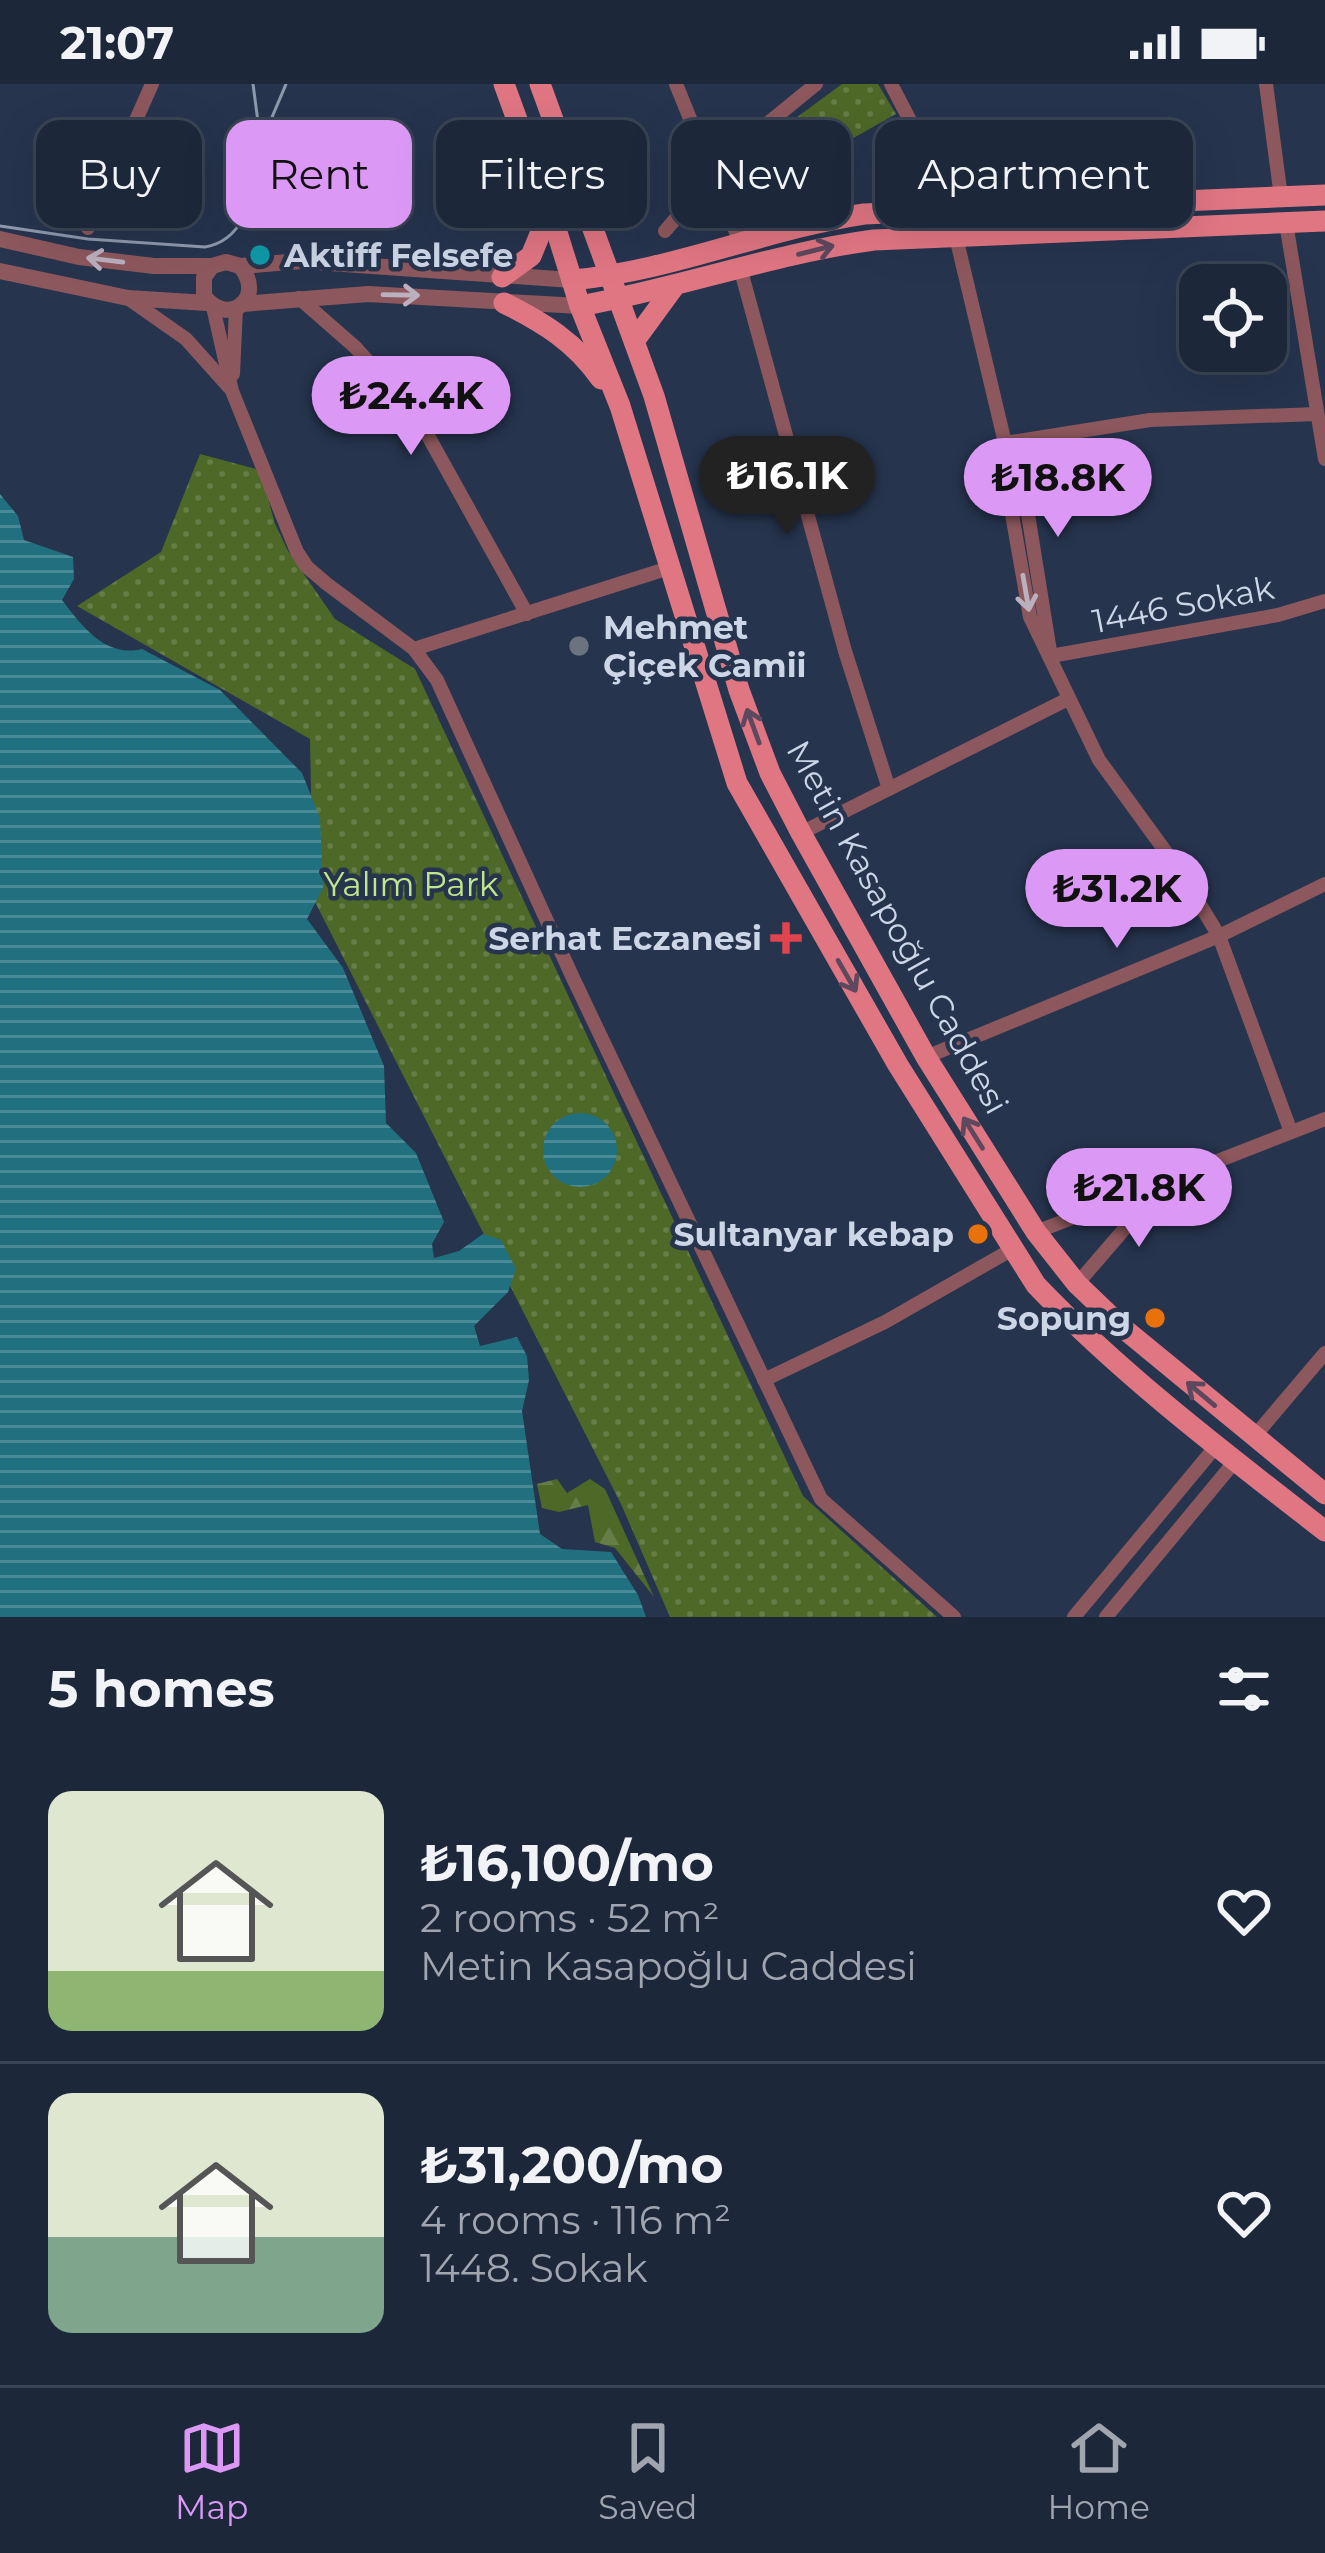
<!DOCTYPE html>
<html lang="en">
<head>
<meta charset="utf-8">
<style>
  :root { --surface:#1c273a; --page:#293345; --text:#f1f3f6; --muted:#a0a5af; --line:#3a4454; --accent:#db99f5 }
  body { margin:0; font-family:Montserrat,sans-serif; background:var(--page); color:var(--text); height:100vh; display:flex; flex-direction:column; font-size:45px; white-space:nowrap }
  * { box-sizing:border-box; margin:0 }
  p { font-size:39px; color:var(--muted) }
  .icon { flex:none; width:66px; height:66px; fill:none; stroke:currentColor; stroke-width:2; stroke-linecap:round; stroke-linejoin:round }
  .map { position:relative; height:1533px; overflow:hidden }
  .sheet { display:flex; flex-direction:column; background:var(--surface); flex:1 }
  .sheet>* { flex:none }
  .hud { position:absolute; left:36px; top:36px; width:1254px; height:108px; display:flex; gap:24px }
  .controls { position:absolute; left:1179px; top:180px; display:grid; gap:24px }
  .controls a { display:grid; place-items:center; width:108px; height:108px; border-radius:24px; background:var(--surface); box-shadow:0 12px 48px #0002,0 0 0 3px var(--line); font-size:60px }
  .price { position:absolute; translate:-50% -102px; padding:0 27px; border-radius:42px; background:var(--accent); color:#111; font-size:39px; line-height:78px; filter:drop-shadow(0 3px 6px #0008) }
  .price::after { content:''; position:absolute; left:50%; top:72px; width:36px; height:27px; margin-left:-18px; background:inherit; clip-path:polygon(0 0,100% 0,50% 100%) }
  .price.active { background:#222; color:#fff }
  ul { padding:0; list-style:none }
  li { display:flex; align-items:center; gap:36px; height:300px; padding:0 48px }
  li+li { border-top:3px solid var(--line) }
  li span { display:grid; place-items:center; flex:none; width:336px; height:240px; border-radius:24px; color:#555 }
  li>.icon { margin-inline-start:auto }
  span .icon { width:144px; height:144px; fill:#fffc; stroke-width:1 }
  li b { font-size:51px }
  h2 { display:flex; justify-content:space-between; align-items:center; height:144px; padding:0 48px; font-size:51px }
  .pill { padding:0 42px; border-radius:24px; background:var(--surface); box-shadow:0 12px 48px #0002,0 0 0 3px var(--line); font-size:42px; line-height:108px }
  .pill.active { background:var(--accent); color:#111 }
  .status { display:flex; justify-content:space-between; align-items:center; height:84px; padding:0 60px; background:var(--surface); direction:ltr }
  .status svg { height:33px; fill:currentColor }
  .tab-bar { display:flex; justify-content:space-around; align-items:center; height:168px; border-top:3px solid var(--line); background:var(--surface); font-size:33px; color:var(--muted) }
  .tab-bar a { display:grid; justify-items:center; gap:6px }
  .tab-bar .active { color:var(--accent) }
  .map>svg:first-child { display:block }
</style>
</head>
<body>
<div class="status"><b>21:07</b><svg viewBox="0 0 49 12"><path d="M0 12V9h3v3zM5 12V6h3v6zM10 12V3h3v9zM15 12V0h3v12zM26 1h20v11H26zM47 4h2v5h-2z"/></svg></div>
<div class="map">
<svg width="1325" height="1533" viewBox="0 0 1325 1533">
  <defs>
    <pattern id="forest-firs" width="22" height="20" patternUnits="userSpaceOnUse" patternTransform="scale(3)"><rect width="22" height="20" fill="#4e6828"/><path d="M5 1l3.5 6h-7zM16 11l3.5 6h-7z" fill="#667d47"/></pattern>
    <pattern id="park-dots" width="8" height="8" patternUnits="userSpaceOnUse" patternTransform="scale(3)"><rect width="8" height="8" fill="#4e6828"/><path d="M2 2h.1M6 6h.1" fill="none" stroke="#667d47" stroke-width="1.8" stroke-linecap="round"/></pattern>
    <pattern id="water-rules" width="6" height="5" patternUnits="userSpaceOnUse" patternTransform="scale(3)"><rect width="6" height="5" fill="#20707f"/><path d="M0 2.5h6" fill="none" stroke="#4a8a97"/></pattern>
  </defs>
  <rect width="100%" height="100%" fill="#26344e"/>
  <polygon fill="url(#forest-firs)" points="557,1395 567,1409 590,1395 605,1405 654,1513 615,1464 595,1458 588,1421 559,1428 542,1424 537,1400"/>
  <g fill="url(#park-dots)">
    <polygon points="842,0 878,0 896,30 832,66 749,91 743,73"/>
    <polygon points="200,370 260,386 275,440 288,467 335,535 415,585 803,1412 937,1533 670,1533 621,1420 313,814 310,655 77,522 161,468"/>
  </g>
  <g fill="url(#water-rules)">
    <path d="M 0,410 L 18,432 L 24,456 L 73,473 L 74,495 L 62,516 C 82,542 105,574 142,565 L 220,606 L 302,689 L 320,734 L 323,804 L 307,835 L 343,884 L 384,982 L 386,1039 L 416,1069 L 444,1138 L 432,1160 L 434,1174 L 459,1167 L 483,1150 L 501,1156 L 516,1185 L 508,1208 L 474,1242 L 480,1262 L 517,1253 L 527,1272 L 529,1296 L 522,1327 L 540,1450 L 562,1465 L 611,1468 L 638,1511 L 646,1533 L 0,1533 Z"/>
    <circle cx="580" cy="1066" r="37"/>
  </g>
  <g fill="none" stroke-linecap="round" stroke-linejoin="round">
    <g stroke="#8d585d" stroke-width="14">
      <polyline points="676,0 740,158"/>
      <polyline points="891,0 943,100 953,127"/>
      <polyline points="1266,0 1281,113"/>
      <polyline points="1286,139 1325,375"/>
      <polyline points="88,144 152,0"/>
      <polyline points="665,147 734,67 816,0"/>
      <polyline points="956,153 1005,359 1006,396 1030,533 1099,676 1179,786 1219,852 1291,1048"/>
      <polyline points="741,187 845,567 889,705"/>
      <polyline points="299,214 355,263 417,332 527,530"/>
      <polyline points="129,215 186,255 229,303"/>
      <polyline points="213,223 232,307 297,468 307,483 327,500 414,565 437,596 573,894 821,1415 954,1533"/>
      <polyline points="233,290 236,225"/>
      <polyline points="1005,359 1150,336 1317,330"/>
      <polyline points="1009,367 1022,393 1050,567"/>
      <polyline points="414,565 669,484"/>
      <polyline points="1051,572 1278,531 1325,517"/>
      <polyline points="801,749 1068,615"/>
      <polyline points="926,973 1219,852 1325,800"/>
      <polyline points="1036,1148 1325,1035"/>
      <polyline points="1077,1200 1164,1099"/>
      <polyline points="764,1296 885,1238 1011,1166"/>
      <polyline points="1253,1354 1325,1269"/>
      <polyline points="1074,1533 1217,1361"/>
      <polyline points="1106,1533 1236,1376"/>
    </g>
    <g stroke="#8d585d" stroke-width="16">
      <polyline points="0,155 79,173 154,182 212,182 226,178 240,182 301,177 572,196"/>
      <path d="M 212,182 L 204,193 L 204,212 C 228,244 267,214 240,182"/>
      <polyline points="0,187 128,214 207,219"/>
      <polyline points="242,220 368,210 580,222"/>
    </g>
    <g stroke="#e17683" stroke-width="21">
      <path d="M 504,0 L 550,126 L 580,222 L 620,322 L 737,699 L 898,981 L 1036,1201 C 1123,1292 1226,1370 1325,1447"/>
      <polyline points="540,0 654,312 739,606 770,689 801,749 926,973 1036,1148 1077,1200 1123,1244 1325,1410"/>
      <polyline points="502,193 531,172 550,126"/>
      <path d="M 572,196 C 672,187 765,145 864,130 L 1325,111"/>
      <path d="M 504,219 C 544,239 575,258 601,295"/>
      <path d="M 580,222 C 679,204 776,169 874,156 L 1325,137"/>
      <polyline points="635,256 673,204"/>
    </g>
    <g stroke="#8e99ad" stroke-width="3">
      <polyline points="253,0 260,53"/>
      <path d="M 0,142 L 88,155 L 205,163 C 255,154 252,93 265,53 C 270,35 279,18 286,0"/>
    </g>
  </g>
  <defs><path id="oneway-shaft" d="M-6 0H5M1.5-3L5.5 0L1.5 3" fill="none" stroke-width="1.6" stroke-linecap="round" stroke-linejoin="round" transform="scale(3)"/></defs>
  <g stroke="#5e485e">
    <use href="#oneway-shaft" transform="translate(816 166) rotate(-14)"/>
    <use href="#oneway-shaft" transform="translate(753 642) rotate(-110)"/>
    <use href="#oneway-shaft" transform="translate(847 892) rotate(60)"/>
    <use href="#oneway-shaft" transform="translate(973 1049) rotate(-122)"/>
    <use href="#oneway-shaft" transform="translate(1201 1310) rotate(-140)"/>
  </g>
  <g stroke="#bab0be">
    <use href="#oneway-shaft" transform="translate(105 176) rotate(-173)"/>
    <use href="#oneway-shaft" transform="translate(401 211) rotate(1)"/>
    <use href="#oneway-shaft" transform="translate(1026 509) rotate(80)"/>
  </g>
  <circle fill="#0f9aa8" stroke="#26344e" stroke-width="4.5" cx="260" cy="171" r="12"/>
  <circle fill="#6b7280" stroke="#26344e" stroke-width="4.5" cx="579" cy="562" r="12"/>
  <path fill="#e0444e" stroke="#26344e" stroke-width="4.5" d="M780 836h12v12h12v12h-12v12h-12v-12h-12v-12h12z"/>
  <g fill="#e8710a" stroke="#26344e" stroke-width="4.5">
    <circle cx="978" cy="1150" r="12"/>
    <circle cx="1155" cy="1234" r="12"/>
  </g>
  <g text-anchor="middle" stroke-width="9" stroke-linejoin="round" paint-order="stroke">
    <g font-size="33" font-weight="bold" fill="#cdd6e7" stroke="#26344e" text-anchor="end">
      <text x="284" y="183" text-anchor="start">Aktiff Felsefe</text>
      <text x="603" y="555" text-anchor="start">Mehmet<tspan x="603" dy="38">Çiçek Camii</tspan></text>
      <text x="762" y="866">Serhat Eczanesi</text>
      <text x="954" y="1162">Sultanyar kebap</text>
      <text x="1131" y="1246">Sopung</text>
    </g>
    <g font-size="33" fill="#cdd6e7" stroke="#26344e">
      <text transform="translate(1183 520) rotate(-11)" y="12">1446 Sokak</text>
      <text transform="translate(898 843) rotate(61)" y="12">Metin Kasapoğlu Caddesi</text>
    </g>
    <g font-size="33" fill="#c0e88b" stroke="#26344e">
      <text x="411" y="812">Yalım Park</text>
    </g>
  </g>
</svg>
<div class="controls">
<a><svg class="icon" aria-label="locate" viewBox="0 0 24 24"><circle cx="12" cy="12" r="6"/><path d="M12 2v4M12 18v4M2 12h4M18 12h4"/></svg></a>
</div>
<b class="price" style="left:411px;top:374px">₺24.4K</b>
<b class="price active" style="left:787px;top:454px">₺16.1K</b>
<b class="price" style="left:1058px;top:456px">₺18.8K</b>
<b class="price" style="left:1117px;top:867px">₺31.2K</b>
<b class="price" style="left:1139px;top:1166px">₺21.8K</b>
<div class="hud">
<a class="pill">Buy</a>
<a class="pill active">Rent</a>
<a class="pill">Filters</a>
<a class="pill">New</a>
<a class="pill">Apartment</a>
</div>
</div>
<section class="sheet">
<h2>5 homes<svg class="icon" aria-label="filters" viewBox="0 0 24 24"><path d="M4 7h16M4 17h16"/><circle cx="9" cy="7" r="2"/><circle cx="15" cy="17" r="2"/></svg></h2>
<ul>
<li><span style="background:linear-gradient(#dfe7d0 75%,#8fb573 0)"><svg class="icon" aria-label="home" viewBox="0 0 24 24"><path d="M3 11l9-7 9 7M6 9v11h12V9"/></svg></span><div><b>₺16,100/mo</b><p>2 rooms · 52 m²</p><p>Metin Kasapoğlu Caddesi</p></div><svg class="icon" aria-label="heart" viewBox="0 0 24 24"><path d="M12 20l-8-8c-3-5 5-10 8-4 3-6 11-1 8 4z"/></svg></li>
<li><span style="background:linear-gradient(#dfe7d0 60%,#7fa58c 0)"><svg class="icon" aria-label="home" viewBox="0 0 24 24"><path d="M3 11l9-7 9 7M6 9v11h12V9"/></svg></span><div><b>₺31,200/mo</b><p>4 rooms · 116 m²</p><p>1448. Sokak</p></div><svg class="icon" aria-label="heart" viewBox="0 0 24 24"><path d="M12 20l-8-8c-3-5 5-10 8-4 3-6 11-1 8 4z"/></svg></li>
</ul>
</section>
<nav class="tab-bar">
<a class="active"><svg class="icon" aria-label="map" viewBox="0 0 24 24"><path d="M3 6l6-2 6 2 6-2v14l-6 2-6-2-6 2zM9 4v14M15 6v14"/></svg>Map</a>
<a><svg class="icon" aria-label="saved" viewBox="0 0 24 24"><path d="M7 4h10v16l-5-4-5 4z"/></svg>Saved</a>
<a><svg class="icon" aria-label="home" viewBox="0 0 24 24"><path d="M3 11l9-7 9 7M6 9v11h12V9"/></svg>Home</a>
</nav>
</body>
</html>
